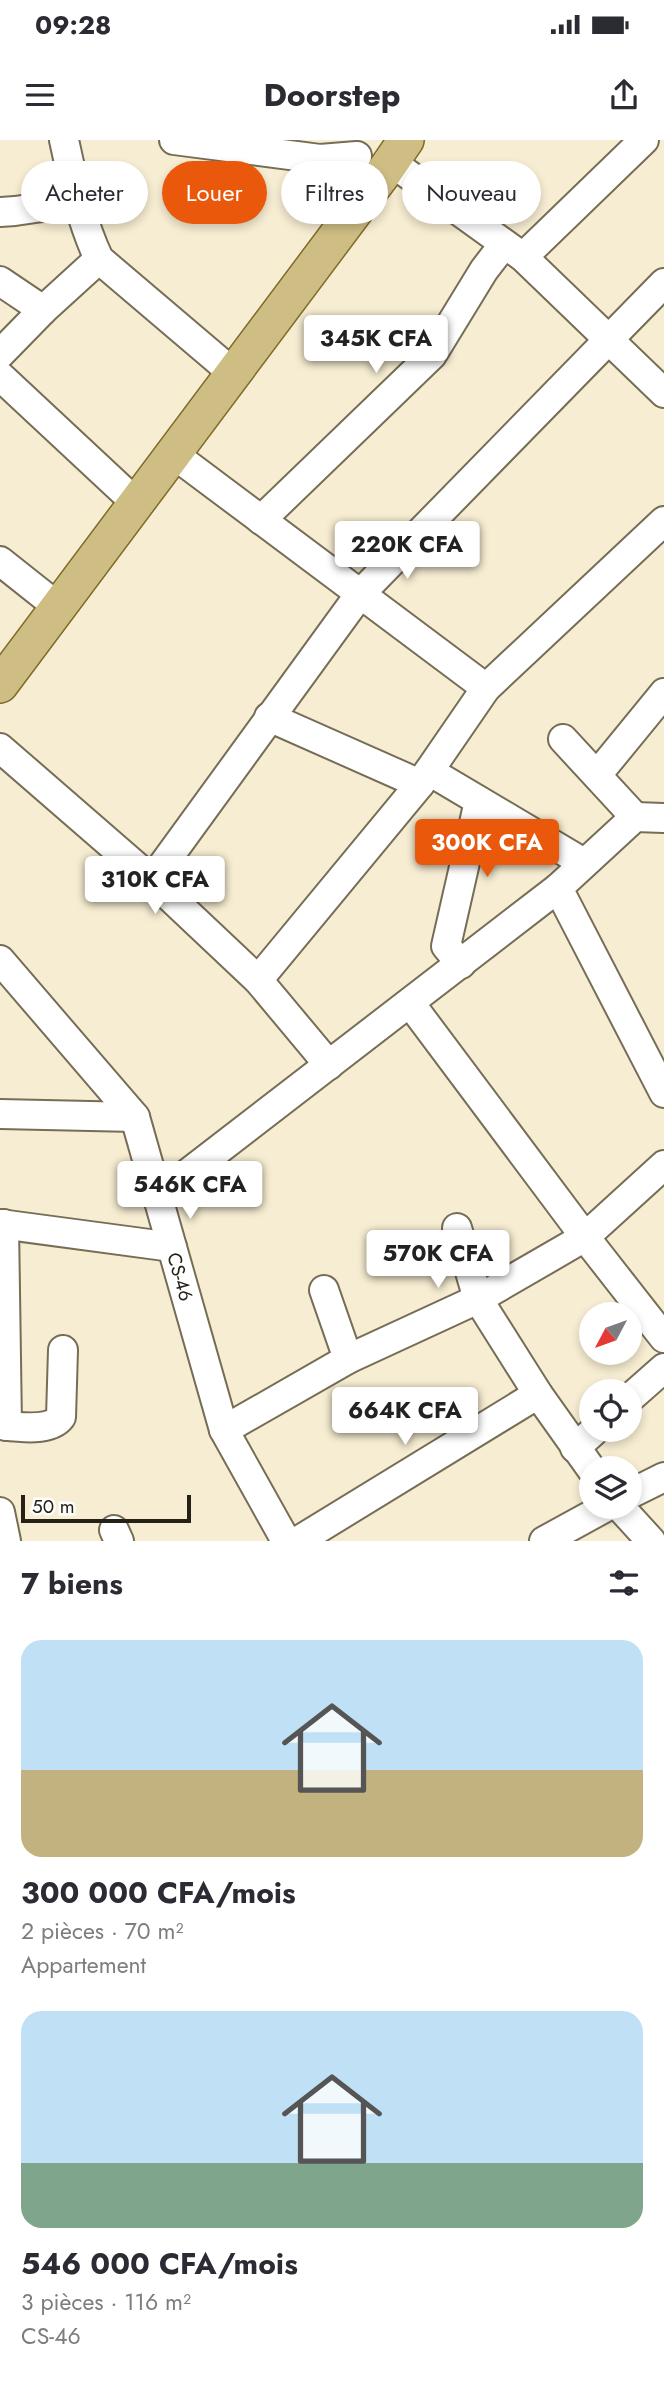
<!DOCTYPE html>
<html lang="fr">
<head>
<meta charset="utf-8">
<style>
  :root { --surface:#fff; --page:#f7f7f7; --text:#2b2b33; --muted:#7c7c81; --accent:#ea580c }
  body { margin:0; font-family:Jost,sans-serif; background:var(--page); color:var(--text); height:100vh; display:flex; flex-direction:column; font-size:26px; white-space:nowrap }
  * { box-sizing:border-box; margin:0 }
  p { font-size:23px; color:var(--muted) }
  .icon { flex:none; width:38px; height:38px; fill:none; stroke:currentColor; stroke-width:2; stroke-linecap:round; stroke-linejoin:round }
  .map { position:relative; height:1401px; overflow:hidden }
  .details { display:flex; flex-direction:column; background:var(--surface); flex:1 }
  .details>* { flex:none }
  .guide { position:absolute; left:21px; top:21px; width:623px; height:63px; display:flex; gap:14px }
  .needle { width:46px; rotate:229deg }
  .controls { position:absolute; left:579px; top:1162px; display:grid; gap:14px }
  .controls a { display:grid; place-items:center; width:63px; height:63px; border-radius:50%; background:var(--surface); box-shadow:0 4px 10px #0003; font-size:35px }
  .scale { position:absolute; left:21px; bottom:18px; width:170px; box-sizing:border-box; padding-left:7px; border:4px solid #252117; border-top:0; font-size:19px; line-height:24px; white-space:nowrap; color:#252117; -webkit-text-stroke:5px #fff; paint-order:stroke }
  .price { position:absolute; translate:-50% -60px; padding:0 16px; border-radius:7px; background:#fff; color:#222; font-size:23px; line-height:46px; filter:drop-shadow(0 2px 4px #0008) }
  .price::after { content:''; position:absolute; left:50%; top:42px; width:21px; height:16px; margin-left:-10px; background:inherit; clip-path:polygon(0 0,100% 0,50% 100%) }
  .price.current { background:var(--accent); color:#fff }
  ul { padding:0; list-style:none }
  li { display:grid; align-content:center; gap:14px; height:371px; padding:0 21px }
  li span { display:grid; place-items:center; height:217px; border-radius:21px; color:#555 }
  li>.icon { margin-inline-start:auto }
  span .icon { width:126px; height:126px; fill:#fffc; stroke-width:1 }
  li b { font-size:30px }
  h2 { display:flex; justify-content:space-between; align-items:center; height:84px; padding:0 21px; font-size:30px }
  .chip { padding:0 24px; border-radius:32px; background:var(--surface); box-shadow:0 4px 10px #0003; font-size:24px; line-height:63px }
  .chip.current { background:var(--accent); color:#fff }
  .status { display:flex; justify-content:space-between; align-items:center; height:49px; padding:0 35px; background:var(--surface); direction:ltr }
  .status svg { height:19px; fill:currentColor }
  header { display:flex; justify-content:space-between; align-items:center; height:91px; padding:0 21px; background:var(--surface); font-size:32px; font-weight:700 }
  .map>svg:first-child { display:block }
</style>
</head>
<body>
<div class="status"><b>09:28</b><svg viewBox="0 0 49 12"><path d="M0 12V9h3v3zM5 12V6h3v6zM10 12V3h3v9zM15 12V0h3v12zM26 1h20v11H26zM47 4h2v5h-2z"/></svg></div>
<header><svg class="icon" aria-label="menu" viewBox="0 0 24 24"><path d="M4 6h16M4 12h16M4 18h16"/></svg>Doorstep<svg class="icon" aria-label="share" viewBox="0 0 24 24"><path d="M12 15V3M7 8l5-5 5 5M5 13v7h14v-7"/></svg></header>
<div class="map">
<svg width="664" height="1401" viewBox="0 0 664 1401">
  <rect width="100%" height="100%" fill="#f7edd2"/>
  <g fill="none" stroke-linecap="round" stroke-linejoin="round">
    <defs>
      <g id="minor">
        <path d="M 64,0 C 73,41 81,81 99,119 L 233,233"/>
        <polyline points="174,0 320,19 357,16"/>
        <polyline points="391,22 523,117 664,253"/>
        <polyline points="0,72 15,71 77,62"/>
        <polyline points="523,117 644,0"/>
        <polyline points="0,141 43,170"/>
        <polyline points="0,214 43,170 99,119"/>
        <polyline points="0,236 135,362"/>
        <polyline points="172,313 486,548"/>
        <polyline points="261,380 432,215 484,130 504,104"/>
        <polyline points="0,421 58,467"/>
        <polyline points="269,577 420,644"/>
        <polyline points="563,599 635,677"/>
        <polyline points="0,608 152,740 258,840 329,925"/>
        <polyline points="429,631 584,723"/>
        <polyline points="597,635 664,553"/>
        <polyline points="664,678 635,677 558,748 664,953"/>
        <polyline points="152,740 360,454 664,143"/>
        <path id="s1" d="M 0,820 L 135,977 L 224,1290 L 286,1401"/>
        <polyline points="461,824 446,806 479,661"/>
        <polyline points="258,840 420,644 486,548 664,381"/>
        <polyline points="410,863 585,1097 664,1198"/>
        <polyline points="0,974 135,977"/>
        <polyline points="157,1057 558,748"/>
        <polyline points="0,1084 172,1107"/>
        <polyline points="4,1084 7,1286"/>
        <polyline points="457,1088 478,1159 538,1254 592,1330"/>
        <polyline points="324,1150 348,1219"/>
        <polyline points="630,1258 664,1228"/>
        <path d="M 0,1285 C 17,1287 50,1292 61,1277 L 63,1210"/>
        <polyline points="224,1290 348,1219 478,1159 585,1097 664,1025"/>
        <polyline points="575,1308 595,1290"/>
        <polyline points="630,1354 664,1337"/>
        <polyline points="620,1367 651,1401"/>
        <polyline points="0,1372 6,1401"/>
        <polyline points="114,1390 119,1401"/>
        <polyline points="298,1401 538,1254"/>
        <polyline points="544,1401 606,1367"/>
      </g>
      <polyline id="major" points="0,545 382,35 406,0"/>
    </defs>
    <use href="#minor" stroke="#766d56" stroke-width="32"/>
    <use href="#major" stroke="#7f6b29" stroke-width="38"/>
    <use href="#minor" stroke="#fff" stroke-width="28"/>
    <use href="#major" stroke="#cfbe84" stroke-width="35"/>
  </g>
  <g text-anchor="middle" stroke-width="7" stroke-linejoin="round" paint-order="stroke">
    <g font-size="19" fill="#252117" stroke="#fff">
      <text dy="7" stroke="none"><textPath href="#s1" startOffset="373">CS-46</textPath></text>
    </g>
  </g>
</svg>
<div class="controls">
<a><svg class="needle" viewBox="-14 -14 28 28"><path d="M0-13l5 13h-10z" fill="#e53935"/><path d="M0 13l5-13h-10z" fill="#7c7c81"/></svg></a>
<a><svg class="icon" aria-label="locate" viewBox="0 0 24 24"><circle cx="12" cy="12" r="6"/><path d="M12 2v4M12 18v4M2 12h4M18 12h4"/></svg></a>
<a><svg class="icon" aria-label="layers" viewBox="0 0 24 24"><path d="M12 4l9 5-9 5-9-5zM3 14l9 5 9-5"/></svg></a>
</div>
<div class="scale">50 m</div>
<b class="price" style="left:376px;top:235px">345K CFA</b>
<b class="price" style="left:407px;top:441px">220K CFA</b>
<b class="price current" style="left:487px;top:739px">300K CFA</b>
<b class="price" style="left:155px;top:776px">310K CFA</b>
<b class="price" style="left:190px;top:1081px">546K CFA</b>
<b class="price" style="left:438px;top:1150px">570K CFA</b>
<b class="price" style="left:405px;top:1307px">664K CFA</b>
<div class="guide">
<a class="chip">Acheter</a>
<a class="chip current">Louer</a>
<a class="chip">Filtres</a>
<a class="chip">Nouveau</a>
</div>
</div>
<section class="details">
<h2>7 biens<svg class="icon" aria-label="filters" viewBox="0 0 24 24"><path d="M4 7h16M4 17h16"/><circle cx="9" cy="7" r="2"/><circle cx="15" cy="17" r="2"/></svg></h2>
<ul>
<li><span style="background:linear-gradient(#bfe0f5 60%,#c2b280 0)"><svg class="icon" aria-label="home" viewBox="0 0 24 24"><path d="M3 11l9-7 9 7M6 9v11h12V9"/></svg></span><div><b>300 000 CFA/mois</b><p>2 pièces · 70 m²</p><p>Appartement</p></div></li>
<li><span style="background:linear-gradient(#bfe0f5 70%,#7fa58c 0)"><svg class="icon" aria-label="home" viewBox="0 0 24 24"><path d="M3 11l9-7 9 7M6 9v11h12V9"/></svg></span><div><b>546 000 CFA/mois</b><p>3 pièces · 116 m²</p><p>CS-46</p></div></li>
</ul>
</section>
</body>
</html>
